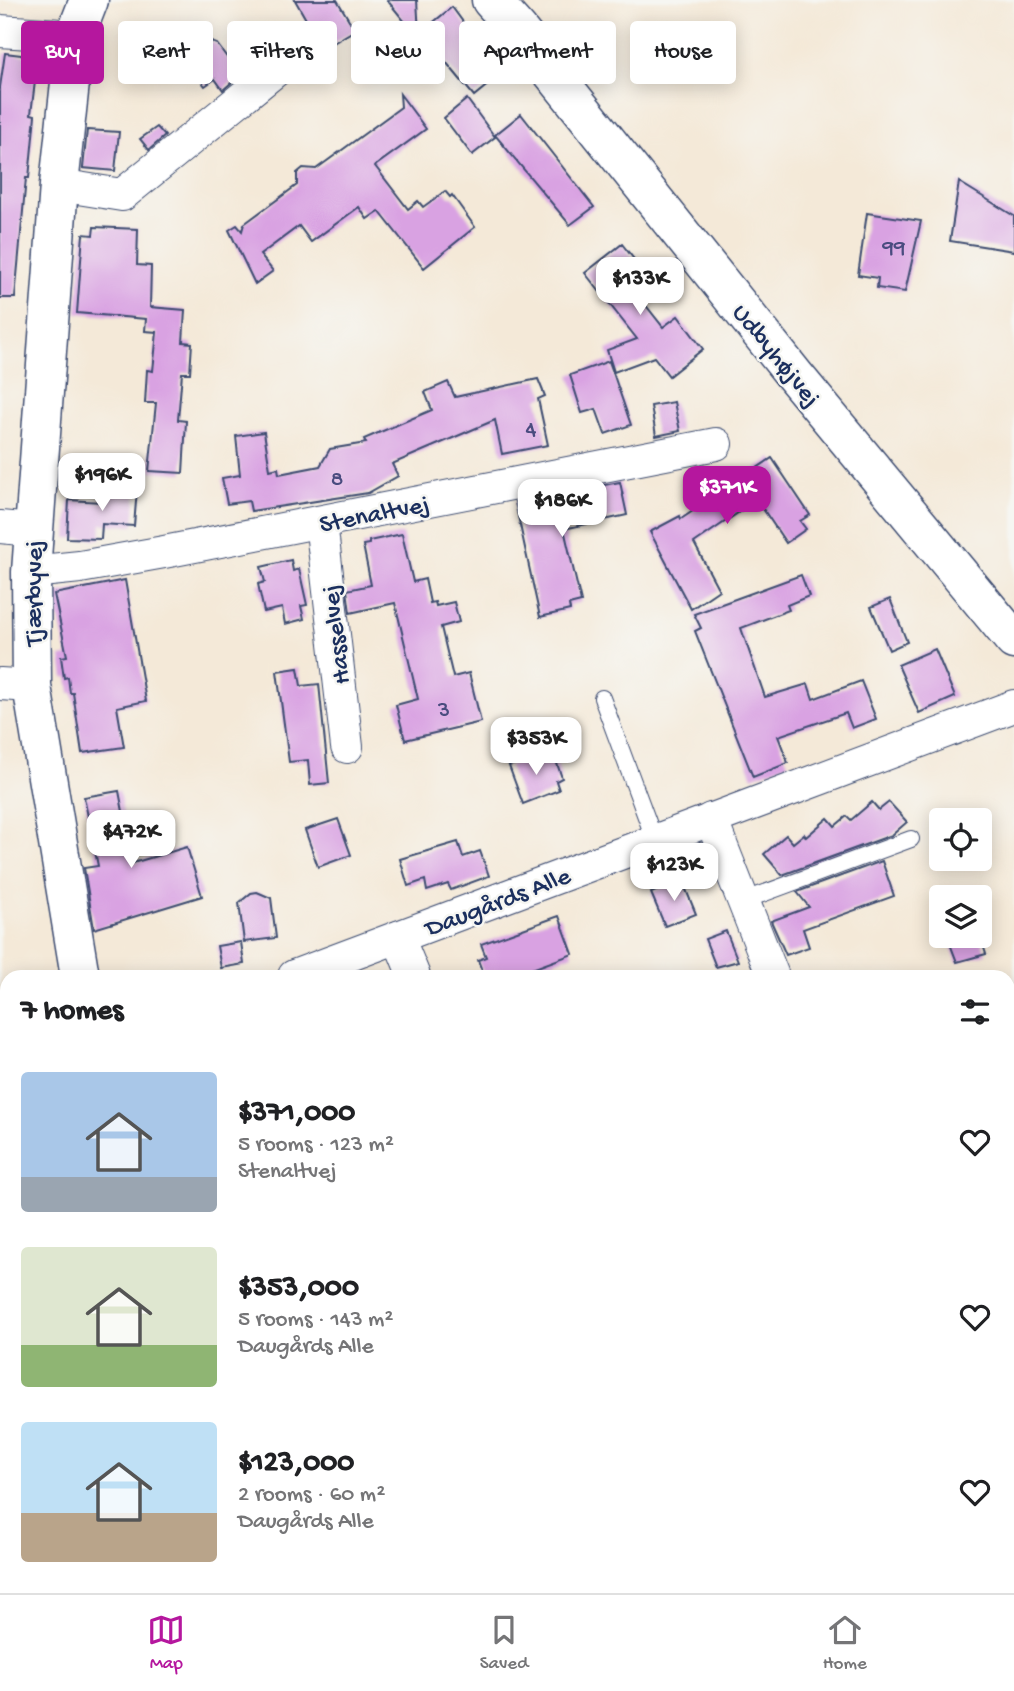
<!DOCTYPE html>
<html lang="en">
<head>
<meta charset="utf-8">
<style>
  :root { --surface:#fff; --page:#f2f2f2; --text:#202124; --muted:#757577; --line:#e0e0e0; --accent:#b5179e }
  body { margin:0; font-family:"Gochi Hand",sans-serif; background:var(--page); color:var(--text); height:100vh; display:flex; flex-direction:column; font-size:26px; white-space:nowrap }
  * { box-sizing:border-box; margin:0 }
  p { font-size:23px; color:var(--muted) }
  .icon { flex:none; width:38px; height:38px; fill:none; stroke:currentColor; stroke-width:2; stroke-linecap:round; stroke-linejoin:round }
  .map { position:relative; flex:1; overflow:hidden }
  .sheet { position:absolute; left:0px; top:970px; width:1015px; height:625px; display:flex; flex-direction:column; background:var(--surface); border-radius:21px 21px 0 0; box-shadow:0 4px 18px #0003 }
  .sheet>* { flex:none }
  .guide { position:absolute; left:21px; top:21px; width:973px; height:63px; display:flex; gap:14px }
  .controls { position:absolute; left:929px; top:808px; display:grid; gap:14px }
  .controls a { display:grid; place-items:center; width:63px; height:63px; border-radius:7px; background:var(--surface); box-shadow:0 4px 18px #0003; font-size:35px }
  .price { position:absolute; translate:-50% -60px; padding:0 16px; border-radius:14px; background:#fff; color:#222; font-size:23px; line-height:46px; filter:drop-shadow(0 2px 4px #0008) }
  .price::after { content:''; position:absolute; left:50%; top:42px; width:21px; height:16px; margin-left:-10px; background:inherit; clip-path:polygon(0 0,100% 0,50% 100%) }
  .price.selected { background:var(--accent); color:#fff }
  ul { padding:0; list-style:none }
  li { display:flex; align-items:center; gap:21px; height:175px; padding:0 21px }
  li span { display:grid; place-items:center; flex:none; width:196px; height:140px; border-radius:7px; color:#555 }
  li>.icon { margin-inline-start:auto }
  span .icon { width:84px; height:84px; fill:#fffc; stroke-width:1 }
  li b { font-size:30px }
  h2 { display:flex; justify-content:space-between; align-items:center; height:84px; padding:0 21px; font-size:30px }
  .tag { padding:0 24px; border-radius:7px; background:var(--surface); box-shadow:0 4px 18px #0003; font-size:24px; line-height:63px }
  .tag.selected { background:var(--accent); color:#fff }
  .menu { display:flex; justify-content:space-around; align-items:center; height:98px; border-top:2px solid var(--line); background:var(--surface); font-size:19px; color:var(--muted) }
  .menu a { display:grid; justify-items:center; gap:4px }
  .menu .selected { color:var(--accent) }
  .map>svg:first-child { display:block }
</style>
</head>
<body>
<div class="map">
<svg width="1014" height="1593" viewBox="0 0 1014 1593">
  <rect width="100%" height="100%" fill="#f6f6f2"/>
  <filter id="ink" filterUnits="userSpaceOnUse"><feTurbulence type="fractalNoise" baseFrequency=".0143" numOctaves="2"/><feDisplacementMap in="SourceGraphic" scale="14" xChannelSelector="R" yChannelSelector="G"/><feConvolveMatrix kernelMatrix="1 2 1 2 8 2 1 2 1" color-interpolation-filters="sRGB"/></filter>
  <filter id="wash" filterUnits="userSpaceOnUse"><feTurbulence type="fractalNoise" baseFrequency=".00686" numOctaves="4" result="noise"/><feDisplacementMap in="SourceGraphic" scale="28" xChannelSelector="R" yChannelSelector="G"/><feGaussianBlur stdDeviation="1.57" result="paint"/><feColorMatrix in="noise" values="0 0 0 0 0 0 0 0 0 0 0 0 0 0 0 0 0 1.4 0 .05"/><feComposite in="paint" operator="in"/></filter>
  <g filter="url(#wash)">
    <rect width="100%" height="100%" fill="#f4e9d8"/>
    <g id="blocks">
      <g fill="#d9a2e2">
        <polygon points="295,0 337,0 355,30 323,49"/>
        <polygon points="387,0 417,0 419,34 452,7 501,74 474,96 441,56 436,60"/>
        <polygon points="208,41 217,44 240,75 223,90 215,79 205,86 184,59"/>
        <polygon points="5,53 38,57 31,114 35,115 29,178 26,178 15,298 0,298 0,87"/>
        <polygon points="400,94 426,129 375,166 408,209 418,201 423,207 445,191 450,197 452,195 475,227 424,268 379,211 367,219 359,207 311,242 299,226 260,255 273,271 255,284 229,230 237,225 242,231 244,224 297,185 297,173 303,168 316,169 401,107"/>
        <polygon points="467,99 495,137 472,155 444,118"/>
        <polygon points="521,114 594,207 570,225 495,135"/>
        <polygon points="157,127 165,136 149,150 140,139"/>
        <polygon points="87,130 119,132 115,171 83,168"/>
        <polygon points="959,182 1014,216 1014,251 950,241"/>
        <polygon points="867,213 921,221 905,292 877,288 878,278 858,275"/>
        <polygon points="94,227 138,229 137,265 151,266 150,307 185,310 183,342 192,343 190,373 182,373 178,420 186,421 183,473 149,471 156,403 145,403 147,370 153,371 157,332 145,331 146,319 77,313 83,234 93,235"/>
        <polygon points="622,244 648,277 633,289 663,327 678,316 703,349 669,376 654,357 614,372 607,350 637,339 585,273"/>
        <polygon points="609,361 631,425 605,434 596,409 582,413 570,375"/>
        <polygon points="538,379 545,396 538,399 548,445 502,454 495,420 392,464 398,476 368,493 251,511 249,501 227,504 222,478 240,475 236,436 264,432 270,470 278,468 279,474 320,466 330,449 366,443 364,439 432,410 425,392 448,382 455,397"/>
        <polygon points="674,402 680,431 656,436 651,406"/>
        <polygon points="772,458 810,515 800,521 806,529 786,543 757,500 694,543 719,590 691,609 650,532 680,516 681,519"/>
        <polygon points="620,482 627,515 564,529 581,602 569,605 570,610 540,617 515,502"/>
        <polygon points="101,486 137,489 134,526 102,524 101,539 67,538 69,500 101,502"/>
        <polygon points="402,534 413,582 425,579 430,603 435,602 436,606 454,602 459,622 441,627 453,677 469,673 481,722 405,740 396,705 418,699 395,603 350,613 347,590 371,585 363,545 369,544 369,541"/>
        <polygon points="291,560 293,571 299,569 307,605 301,606 304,619 285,624 282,608 264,612 258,584 265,582 261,567"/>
        <polygon points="801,575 809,596 787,605 789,610 741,628 765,697 808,684 813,699 861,681 876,719 852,728 846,713 778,736 788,763 753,777 695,631 701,628 694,614"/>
        <polygon points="125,580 146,701 117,707 124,747 82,753 73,693 70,693 68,677 64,678 61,657 67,656 54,594"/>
        <polygon points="890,599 907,642 889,650 871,607"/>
        <polygon points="935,649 955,697 919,713 898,665"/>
        <polygon points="298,668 301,686 319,684 329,783 310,785 308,760 289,762 277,671"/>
        <polygon points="553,752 562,778 556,781 559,790 523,804 509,766"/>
        <polygon points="119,791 133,863 187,847 202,896 94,929 84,868 98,866 84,797"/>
        <polygon points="872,802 879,810 889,802 907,822 892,835 782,875 764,854 786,835 793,843 804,834 806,837 828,818 835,826 847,816 851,820"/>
        <polygon points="338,819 351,855 318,867 305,830"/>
        <polygon points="458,842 463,857 480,851 489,876 451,890 448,884 427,891 425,880 408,886 400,859"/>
        <polygon points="882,861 894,896 803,929 809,947 786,955 771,921 809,907 797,892"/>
        <polygon points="682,880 696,914 665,926 651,893"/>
        <polygon points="257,892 271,898 276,938 244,942 239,903 251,893"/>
        <polygon points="559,916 573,954 513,976 484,976 478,960 486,957 481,944"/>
        <polygon points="726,931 738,961 716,967 705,939"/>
        <polygon points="947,936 980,936 986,954 957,962"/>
        <polygon points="241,942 244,964 221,968 217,946"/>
      </g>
    </g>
  </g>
  <g filter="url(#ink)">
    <use href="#blocks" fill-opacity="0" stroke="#3c4b70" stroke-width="2"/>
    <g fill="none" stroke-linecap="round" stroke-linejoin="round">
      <defs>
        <g id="service">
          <polyline points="602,698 655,841"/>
          <polyline points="743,901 911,839"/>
          <polyline points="0,1264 7,1263"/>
        </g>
        <g id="minor">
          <polyline points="0,31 75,36"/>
          <polyline points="59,185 122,195 296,54"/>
          <polyline points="321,522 347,747"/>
          <polyline points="0,527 32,530"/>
          <polyline points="31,572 80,567 164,552 716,444"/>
          <polyline points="0,684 32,686"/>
          <polyline points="711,819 773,976"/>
          <polyline points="398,937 414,976"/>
          <polyline points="294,976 1014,706"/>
          <polyline points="0,1125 7,1123"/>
          <polyline points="1008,1256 1014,1254"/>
          <polyline points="0,1573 7,1571"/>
          <polyline points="650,1587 653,1593"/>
        </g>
        <g id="tertiary">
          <polyline points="491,0 519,31 795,376 1014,640"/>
          <polyline points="80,976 32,686 31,572 59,185 75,36 89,0"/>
          <polyline points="262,1587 265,1593"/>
        </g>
      </defs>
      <use href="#service" stroke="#3c4b70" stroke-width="18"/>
      <use href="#minor" stroke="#3c4b70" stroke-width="34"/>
      <use href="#tertiary" stroke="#3c4b70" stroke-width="41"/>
      <use href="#service" stroke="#fff" stroke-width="16"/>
      <use href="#minor" stroke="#fff" stroke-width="32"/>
      <use href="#tertiary" stroke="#fff" stroke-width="38"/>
    </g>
  </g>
  <g text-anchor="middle" stroke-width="5" stroke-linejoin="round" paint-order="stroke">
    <g font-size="23" fill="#4a4c7f">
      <text x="894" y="253">99</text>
      <text x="531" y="435">4</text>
      <text x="337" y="485">8</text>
      <text x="444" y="716">3</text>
    </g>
    <g font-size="26" fill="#1b2f5e" stroke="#f6f6f2">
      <text transform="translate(778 354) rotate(51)" y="9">Udbyhøjvej</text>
      <text transform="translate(374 512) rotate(-11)" y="9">Stenaltvej</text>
      <text transform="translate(32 593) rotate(-90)" y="9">Tjærbyvej</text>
      <text transform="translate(334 635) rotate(-97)" y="9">Hasselvej</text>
      <text transform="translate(497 900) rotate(-21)" y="9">Daugårds Alle</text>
    </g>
  </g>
</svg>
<div class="controls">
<a><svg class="icon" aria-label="locate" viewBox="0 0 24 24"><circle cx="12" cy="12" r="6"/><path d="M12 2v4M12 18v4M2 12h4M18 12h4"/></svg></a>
<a><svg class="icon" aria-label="layers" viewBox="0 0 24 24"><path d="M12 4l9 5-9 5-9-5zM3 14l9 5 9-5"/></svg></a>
</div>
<b class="price" style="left:640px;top:317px">$133K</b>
<b class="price" style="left:102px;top:513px">$196K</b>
<b class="price selected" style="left:727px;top:526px">$371K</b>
<b class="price" style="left:562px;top:539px">$186K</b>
<b class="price" style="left:536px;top:777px">$353K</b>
<b class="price" style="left:131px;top:870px">$472K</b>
<b class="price" style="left:674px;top:903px">$123K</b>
<div class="guide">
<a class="tag selected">Buy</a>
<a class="tag">Rent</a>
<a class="tag">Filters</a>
<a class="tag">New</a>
<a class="tag">Apartment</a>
<a class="tag">House</a>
</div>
<section class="sheet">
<h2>7 homes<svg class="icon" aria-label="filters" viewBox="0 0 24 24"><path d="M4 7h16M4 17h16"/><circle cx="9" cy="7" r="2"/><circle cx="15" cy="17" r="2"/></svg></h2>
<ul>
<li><span style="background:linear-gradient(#a9c7e8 75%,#9aa5b1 0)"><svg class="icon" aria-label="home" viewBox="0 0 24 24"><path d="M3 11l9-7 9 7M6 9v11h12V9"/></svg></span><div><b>$371,000</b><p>5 rooms · 123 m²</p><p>Stenaltvej</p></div><svg class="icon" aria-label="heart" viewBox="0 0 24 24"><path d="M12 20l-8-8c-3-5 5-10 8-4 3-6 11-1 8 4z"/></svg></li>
<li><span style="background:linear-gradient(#dfe7d0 70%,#8fb573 0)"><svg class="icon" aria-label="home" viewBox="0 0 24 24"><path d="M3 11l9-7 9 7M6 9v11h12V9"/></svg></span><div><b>$353,000</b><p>5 rooms · 143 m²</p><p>Daugårds Alle</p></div><svg class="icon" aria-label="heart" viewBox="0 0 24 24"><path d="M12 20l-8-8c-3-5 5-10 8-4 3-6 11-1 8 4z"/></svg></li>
<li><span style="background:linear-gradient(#bfe0f5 65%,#b9a48a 0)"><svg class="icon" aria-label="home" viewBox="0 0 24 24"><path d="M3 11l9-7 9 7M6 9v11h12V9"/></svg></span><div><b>$123,000</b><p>2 rooms · 60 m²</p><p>Daugårds Alle</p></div><svg class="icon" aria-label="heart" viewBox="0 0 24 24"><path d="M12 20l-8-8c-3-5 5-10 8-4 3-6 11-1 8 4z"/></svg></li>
</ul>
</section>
</div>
<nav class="menu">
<a class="selected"><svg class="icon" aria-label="map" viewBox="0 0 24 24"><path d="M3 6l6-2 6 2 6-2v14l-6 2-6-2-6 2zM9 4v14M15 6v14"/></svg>Map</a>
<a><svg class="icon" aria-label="saved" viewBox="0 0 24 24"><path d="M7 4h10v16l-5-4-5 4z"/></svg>Saved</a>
<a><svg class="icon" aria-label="home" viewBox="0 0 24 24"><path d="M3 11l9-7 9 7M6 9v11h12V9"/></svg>Home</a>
</nav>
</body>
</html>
